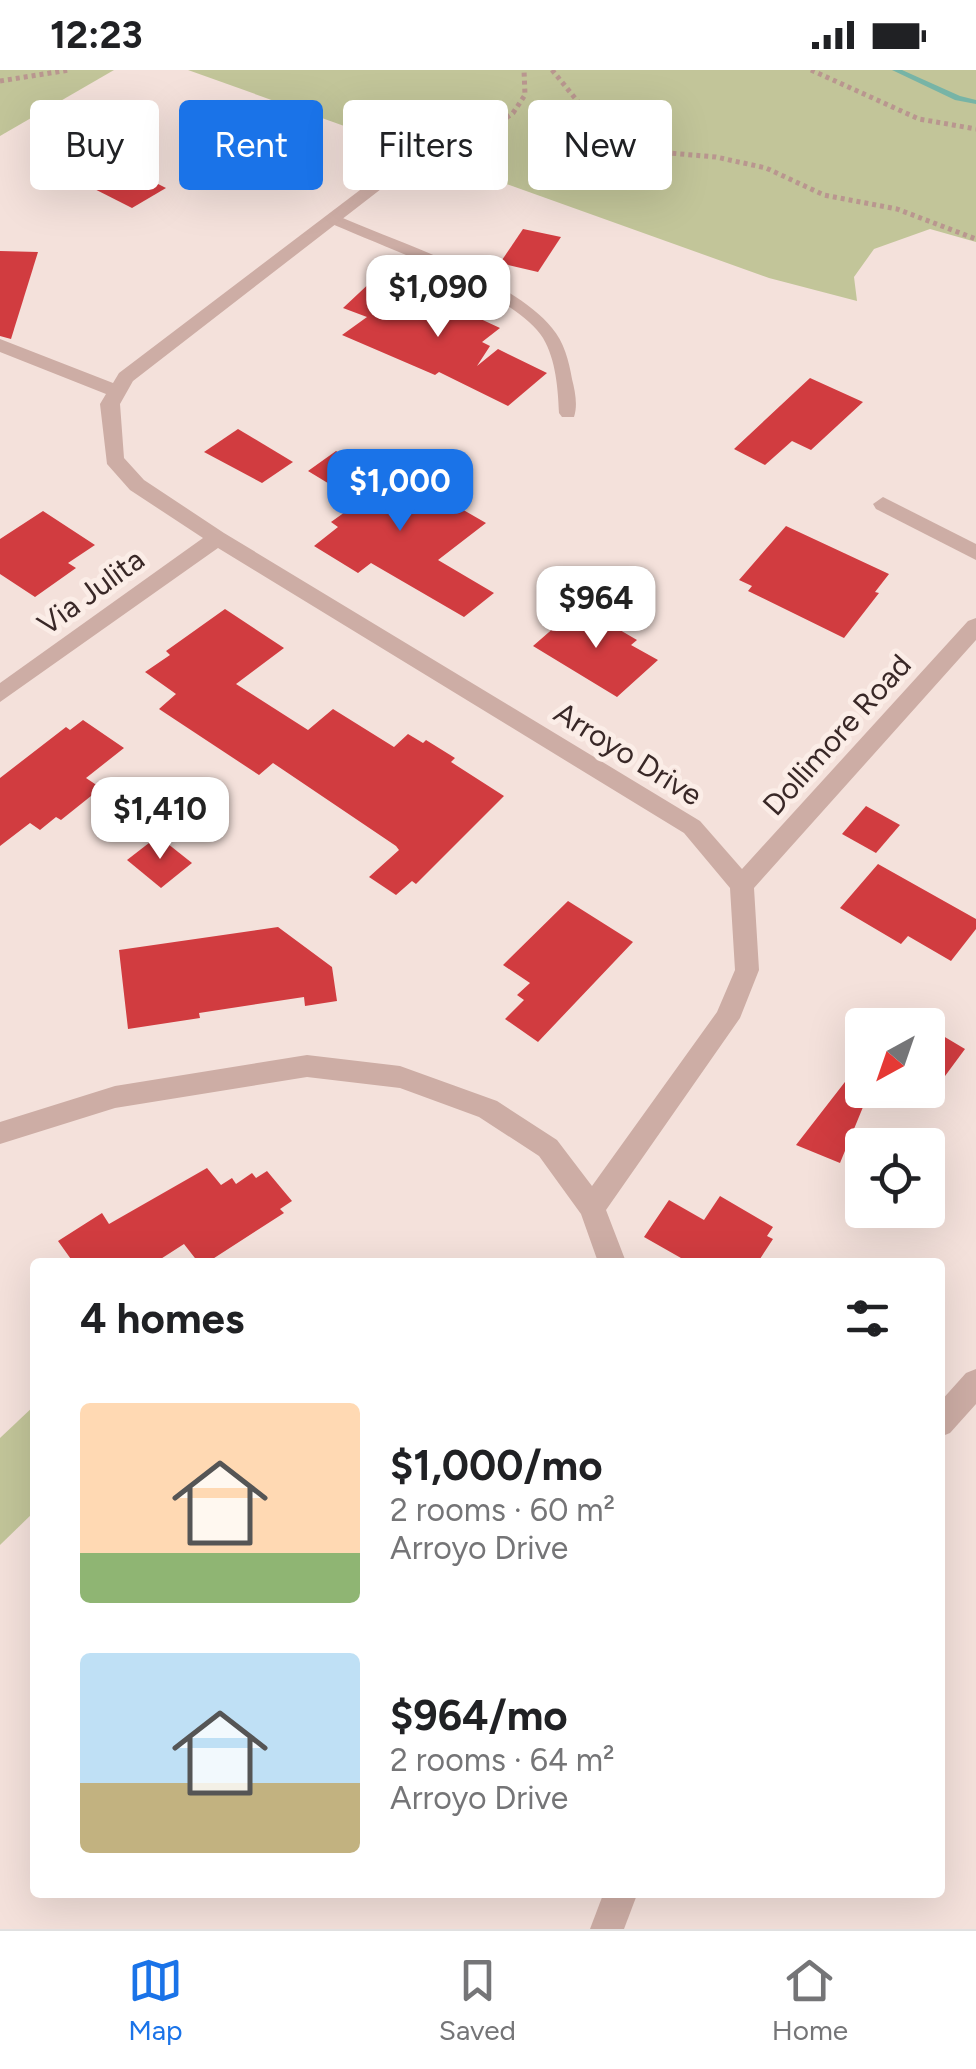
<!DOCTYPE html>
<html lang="en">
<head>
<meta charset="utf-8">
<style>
  :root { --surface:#fff; --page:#f6f6f6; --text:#202124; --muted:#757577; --line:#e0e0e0; --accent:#1a73e8 }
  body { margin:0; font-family:Figtree,sans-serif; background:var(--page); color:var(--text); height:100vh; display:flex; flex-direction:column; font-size:38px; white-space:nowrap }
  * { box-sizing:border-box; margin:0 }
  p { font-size:32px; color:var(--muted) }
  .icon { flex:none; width:55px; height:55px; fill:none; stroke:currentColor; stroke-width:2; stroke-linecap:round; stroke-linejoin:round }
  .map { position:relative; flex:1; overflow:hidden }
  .drawer { position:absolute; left:30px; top:1188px; width:915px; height:640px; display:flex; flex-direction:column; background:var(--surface); border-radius:10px; box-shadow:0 10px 40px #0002 }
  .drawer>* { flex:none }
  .top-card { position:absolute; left:30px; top:30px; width:918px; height:90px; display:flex; gap:20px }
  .needle { width:65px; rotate:220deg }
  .controls { position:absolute; left:845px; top:938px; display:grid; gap:20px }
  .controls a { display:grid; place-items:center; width:100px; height:100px; border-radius:10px; background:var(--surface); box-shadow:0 10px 40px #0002; font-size:50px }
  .price { position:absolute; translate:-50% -85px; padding:0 22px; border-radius:20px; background:#fff; color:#222; font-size:32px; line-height:65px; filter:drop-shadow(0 2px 5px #0008) }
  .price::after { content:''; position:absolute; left:50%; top:60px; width:30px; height:22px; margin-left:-15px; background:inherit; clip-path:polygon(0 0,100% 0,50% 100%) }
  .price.current { background:var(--accent); color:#fff }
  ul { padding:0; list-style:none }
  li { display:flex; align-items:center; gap:30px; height:250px; padding:0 50px }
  li span { display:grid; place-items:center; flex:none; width:280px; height:200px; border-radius:10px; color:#555 }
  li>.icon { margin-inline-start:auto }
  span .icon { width:120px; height:120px; fill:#fffc; stroke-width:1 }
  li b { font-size:42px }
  h2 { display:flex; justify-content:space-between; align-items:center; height:120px; padding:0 50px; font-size:42px }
  .pill { padding:0 35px; border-radius:10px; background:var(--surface); box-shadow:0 10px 40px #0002; font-size:35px; line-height:90px }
  .pill.current { background:var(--accent); color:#fff }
  .status { display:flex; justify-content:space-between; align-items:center; height:70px; padding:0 50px; background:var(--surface); direction:ltr }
  .status svg { height:28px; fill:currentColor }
  .menu { display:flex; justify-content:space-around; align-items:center; height:140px; border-top:2px solid var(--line); background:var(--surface); font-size:28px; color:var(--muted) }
  .menu a { display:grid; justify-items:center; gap:5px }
  .menu .current { color:var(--accent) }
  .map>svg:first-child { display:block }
</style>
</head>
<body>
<div class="status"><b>12:23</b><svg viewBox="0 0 49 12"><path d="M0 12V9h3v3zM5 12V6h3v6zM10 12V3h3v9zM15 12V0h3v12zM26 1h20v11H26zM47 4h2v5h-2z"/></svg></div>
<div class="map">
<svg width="976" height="1859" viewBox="0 0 976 1859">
  <rect width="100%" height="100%" fill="#f4e1db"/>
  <g fill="#c2c599">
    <polygon points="0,0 114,0 0,66"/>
    <polygon points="188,0 976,0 976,172 930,159 874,179 854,207 857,231 769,208"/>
    <polygon points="35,1335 35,1441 0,1475 0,1368"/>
  </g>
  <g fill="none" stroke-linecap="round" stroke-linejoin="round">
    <polygon fill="#77b4a6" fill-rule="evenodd" points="892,0 902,0 960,26 976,30 976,34 955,30"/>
  </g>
  <g fill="#d13c40">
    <polygon points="93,81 166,118 132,138 59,101"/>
    <polygon points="523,159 561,167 538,202 500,193"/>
    <polygon points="0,181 38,182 11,269 0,266"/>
    <polygon points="375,208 431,226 500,258 482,272 490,276 477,296 498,279 547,303 508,336 439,302 435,305 342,265 367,247 343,238"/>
    <polygon points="810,308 863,332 811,380 792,371 765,395 734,379"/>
    <polygon points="238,359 293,392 262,413 204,382"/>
    <polygon points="336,381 437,437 446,430 486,453 438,490 494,523 464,547 371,493 358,503 314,476 338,457 331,452 359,432 308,401"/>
    <polygon points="43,441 95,475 68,493 76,498 35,527 0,504 0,469"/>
    <polygon points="786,456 889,504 875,522 879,523 844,568 748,521 752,516 739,510"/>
    <polygon points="579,536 637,570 631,575 658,590 617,627 533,576"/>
    <polygon points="225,539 284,578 236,614 308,660 333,639 394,677 408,664 423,673 426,670 455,688 451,692 504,726 416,814 412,811 396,825 369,807 399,780 396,776 273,693 259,705 159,639 176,624 145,602 170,585 166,581"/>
    <polygon points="83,650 124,678 86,708 101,718 61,750 56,747 40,760 30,753 0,776 0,708 66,657 70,660"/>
    <polygon points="866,736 900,755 876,783 842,764"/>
    <polygon points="158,766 192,793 161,818 127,790"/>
    <polygon points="878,794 976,849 976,859 951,891 908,866 901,874 840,838"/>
    <polygon points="568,831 633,872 538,972 505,949 524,930 517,925 530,913 503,895"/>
    <polygon points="278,857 332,897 337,931 305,936 304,927 199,943 200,948 128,959 119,880"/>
    <polygon points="928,957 965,979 931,1025 922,1020 928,1020"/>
    <polygon points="862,990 862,1020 870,1020 840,1093 796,1075"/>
    <polygon points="207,1098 221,1115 232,1108 236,1114 252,1103 256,1108 267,1101 292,1131 280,1139 284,1143 208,1192 198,1192 184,1174 156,1192 73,1192 58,1171 102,1143 109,1154"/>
    <polygon points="720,1126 773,1157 767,1166 773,1169 758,1192 688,1192 644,1167 669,1130 704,1150"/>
  </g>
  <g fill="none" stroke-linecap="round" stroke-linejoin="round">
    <g stroke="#b9968f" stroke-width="5" stroke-dasharray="4 4" stroke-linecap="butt">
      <polyline points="552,0 598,56 632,72 669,83 716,87 766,98 824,125 897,139 976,169"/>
      <polyline points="811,0 919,49 976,59"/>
      <polyline points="0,11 69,0"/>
      <polyline points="407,82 424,75 463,70"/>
      <polyline points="415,88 451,87 513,43 525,25 524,0"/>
    </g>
    <path fill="#cdada5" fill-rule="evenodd" d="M 328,146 L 338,146 C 397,172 513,209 552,258 C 564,272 569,291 572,309 C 575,321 578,335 574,347 L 562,347 L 559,343 C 558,319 556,290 543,268 C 515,222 379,176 328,152 Z"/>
    <g fill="#cdada5" fill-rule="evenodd">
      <polygon points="389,98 403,102 133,311 120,334 124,388 144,410 224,463 700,751 742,799 968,551 976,548 976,570 754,818 759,900 740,948 606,1140 626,1192 598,1192 581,1144 539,1086 479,1047 400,1018 307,1007 115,1038 0,1074 0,1052 115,1016 307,985 400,996 497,1031 557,1070 592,1116 717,942 735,900 730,818 684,763 218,478 0,632 0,613 203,468 130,420 107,394 100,334 106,324 0,282 0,269 113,313 119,303"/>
      <polygon points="883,427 976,474 976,490 876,439 873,434"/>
      <polygon points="976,1299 976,1334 950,1363 940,1367 940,1332 966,1303"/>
      <polygon points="604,1822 638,1822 624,1859 590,1859"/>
    </g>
  </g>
  <g text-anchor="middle" stroke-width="10" stroke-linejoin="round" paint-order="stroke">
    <g font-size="30" fill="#392827" stroke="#fbede7">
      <text transform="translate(91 522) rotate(-36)" y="10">Via Julita</text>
      <text transform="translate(837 665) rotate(-48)" y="10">Dollimore Road</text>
      <text transform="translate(628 684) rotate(32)" y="10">Arroyo Drive</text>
    </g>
  </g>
</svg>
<div class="controls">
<a><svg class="needle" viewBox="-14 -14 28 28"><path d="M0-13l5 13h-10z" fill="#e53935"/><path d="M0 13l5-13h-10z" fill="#757577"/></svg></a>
<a><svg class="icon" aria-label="locate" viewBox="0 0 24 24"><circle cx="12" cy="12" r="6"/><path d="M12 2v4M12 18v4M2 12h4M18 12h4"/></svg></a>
</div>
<b class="price" style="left:438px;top:270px">$1,090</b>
<b class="price current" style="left:400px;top:464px">$1,000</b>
<b class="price" style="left:596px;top:581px">$964</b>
<b class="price" style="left:160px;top:792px">$1,410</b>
<div class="top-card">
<a class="pill">Buy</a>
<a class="pill current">Rent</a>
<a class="pill">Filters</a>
<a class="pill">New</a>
</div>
<section class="drawer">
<h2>4 homes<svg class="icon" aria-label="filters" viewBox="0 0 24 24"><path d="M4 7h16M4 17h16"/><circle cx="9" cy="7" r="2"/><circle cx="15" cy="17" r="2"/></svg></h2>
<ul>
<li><span style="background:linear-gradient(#ffd9b3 75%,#8fb573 0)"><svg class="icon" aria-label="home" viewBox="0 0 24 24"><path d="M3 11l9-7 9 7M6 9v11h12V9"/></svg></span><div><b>$1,000/mo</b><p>2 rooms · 60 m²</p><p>Arroyo Drive</p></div></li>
<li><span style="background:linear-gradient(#bfe0f5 65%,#c2b280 0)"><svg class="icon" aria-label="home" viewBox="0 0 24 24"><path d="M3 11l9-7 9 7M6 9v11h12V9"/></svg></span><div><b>$964/mo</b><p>2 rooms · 64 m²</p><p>Arroyo Drive</p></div></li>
</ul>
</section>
</div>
<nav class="menu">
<a class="current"><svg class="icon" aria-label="map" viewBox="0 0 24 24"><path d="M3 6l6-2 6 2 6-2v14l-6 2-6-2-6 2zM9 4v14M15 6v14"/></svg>Map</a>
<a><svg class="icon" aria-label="saved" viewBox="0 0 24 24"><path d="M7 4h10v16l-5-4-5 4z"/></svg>Saved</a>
<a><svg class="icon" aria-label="home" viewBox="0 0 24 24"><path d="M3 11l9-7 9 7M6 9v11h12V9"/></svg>Home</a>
</nav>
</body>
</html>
